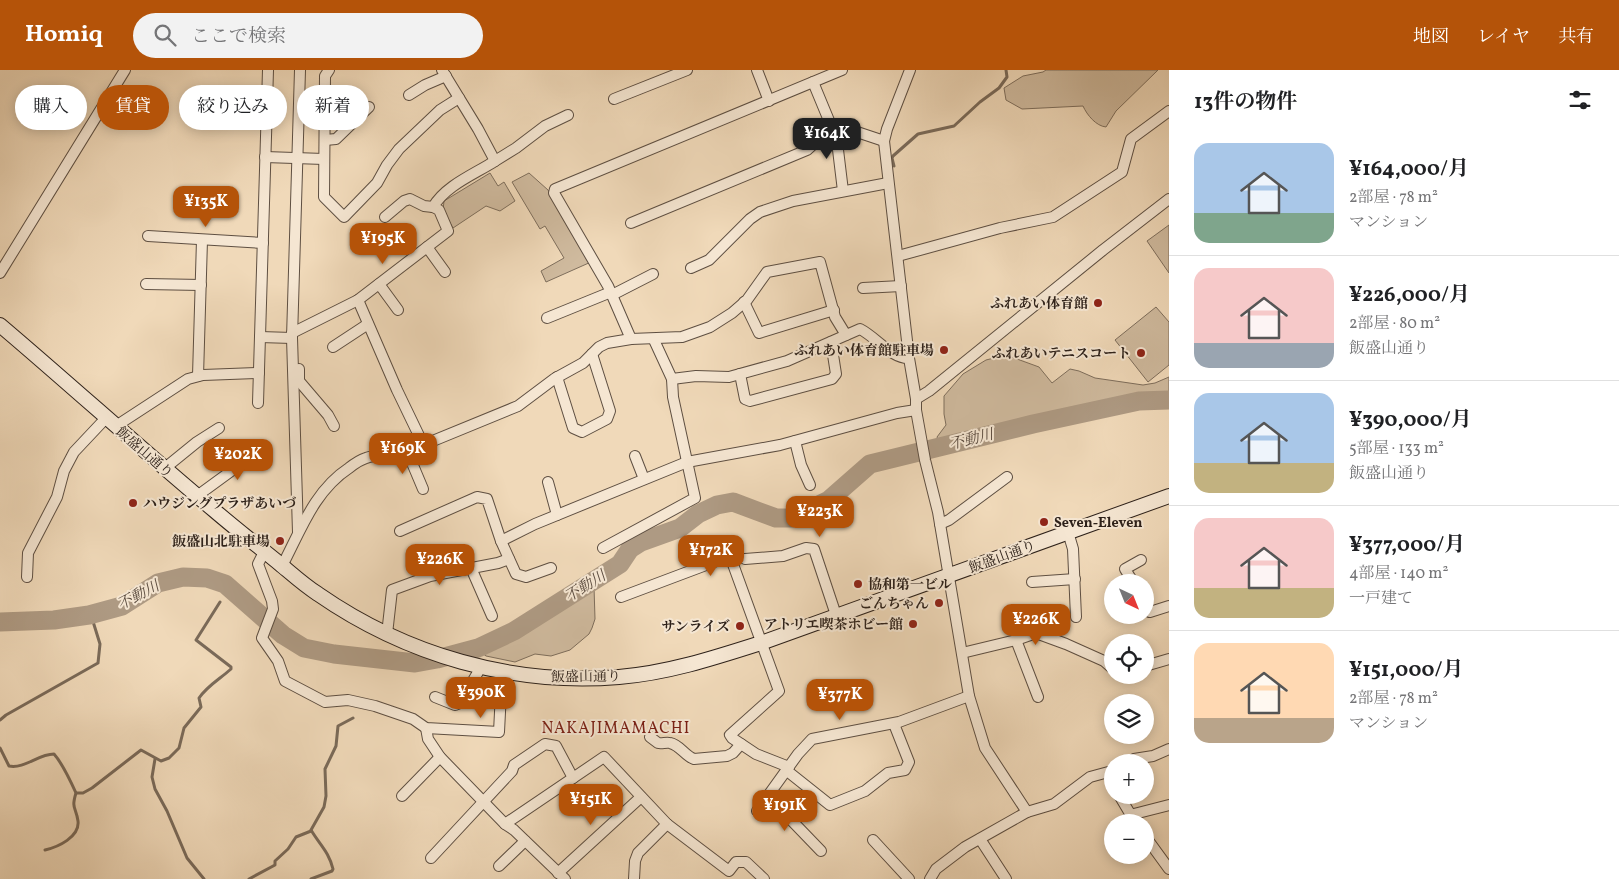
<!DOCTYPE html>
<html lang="ja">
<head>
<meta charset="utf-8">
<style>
  :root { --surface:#fff; --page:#f2f2f2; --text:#202124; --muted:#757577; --line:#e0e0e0; --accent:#b45309 }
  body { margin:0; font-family:Vollkorn,"Noto Serif JP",serif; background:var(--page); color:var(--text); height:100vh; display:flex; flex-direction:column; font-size:19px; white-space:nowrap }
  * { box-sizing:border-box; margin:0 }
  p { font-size:16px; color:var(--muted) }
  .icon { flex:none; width:28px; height:28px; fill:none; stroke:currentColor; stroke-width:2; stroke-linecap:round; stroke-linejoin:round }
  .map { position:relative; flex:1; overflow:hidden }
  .drawer { display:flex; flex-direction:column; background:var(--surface); width:450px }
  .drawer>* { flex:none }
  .hud { position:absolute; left:15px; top:15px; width:475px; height:45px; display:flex; gap:10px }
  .needle { width:32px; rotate:137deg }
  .tools { position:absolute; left:1104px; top:504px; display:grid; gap:10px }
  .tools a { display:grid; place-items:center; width:50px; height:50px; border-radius:50%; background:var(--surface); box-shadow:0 2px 12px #0003; font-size:25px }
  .price { position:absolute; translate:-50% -42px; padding:0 11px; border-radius:10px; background:var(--accent); color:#fff; font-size:16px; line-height:32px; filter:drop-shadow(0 1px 2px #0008) }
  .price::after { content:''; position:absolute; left:50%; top:30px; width:15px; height:11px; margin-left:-8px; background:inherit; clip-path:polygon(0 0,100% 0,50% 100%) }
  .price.current { background:#222; color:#fff }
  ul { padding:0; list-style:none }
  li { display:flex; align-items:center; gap:15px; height:125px; padding:0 25px }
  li+li { border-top:1px solid var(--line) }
  li span { display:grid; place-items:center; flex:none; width:140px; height:100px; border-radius:15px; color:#555 }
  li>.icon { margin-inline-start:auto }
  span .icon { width:60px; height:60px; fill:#fffc; stroke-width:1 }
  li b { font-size:21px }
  h2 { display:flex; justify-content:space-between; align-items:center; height:60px; padding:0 25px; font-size:21px }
  .tag { padding:0 18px; border-radius:22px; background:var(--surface); box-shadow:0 2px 12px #0003; font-size:18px; line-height:45px }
  .tag.current { background:var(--accent); color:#fff }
  header { display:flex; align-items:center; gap:30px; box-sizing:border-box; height:70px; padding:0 25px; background:var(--accent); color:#fff }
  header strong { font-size:24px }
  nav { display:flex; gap:28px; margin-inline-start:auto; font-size:18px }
  .search { width:350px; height:45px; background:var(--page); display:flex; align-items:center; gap:12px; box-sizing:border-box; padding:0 18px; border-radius:28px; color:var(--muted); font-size:19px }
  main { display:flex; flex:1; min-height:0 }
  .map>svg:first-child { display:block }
</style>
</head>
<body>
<header>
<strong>Homiq</strong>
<div class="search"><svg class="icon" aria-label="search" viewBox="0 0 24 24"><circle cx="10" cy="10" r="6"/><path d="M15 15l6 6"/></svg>ここで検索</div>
<nav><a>地図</a><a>レイヤ</a><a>共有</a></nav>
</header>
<main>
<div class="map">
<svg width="1169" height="809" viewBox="0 0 1169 809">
  <rect width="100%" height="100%" fill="#f0d9b9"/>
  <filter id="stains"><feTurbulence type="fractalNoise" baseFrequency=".004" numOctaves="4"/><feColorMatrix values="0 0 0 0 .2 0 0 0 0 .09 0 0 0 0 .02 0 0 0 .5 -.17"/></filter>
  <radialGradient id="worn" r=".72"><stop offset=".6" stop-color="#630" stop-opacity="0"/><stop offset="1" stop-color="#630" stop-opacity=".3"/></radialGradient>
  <g fill="#cfba9e" stroke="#7e6e5c">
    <path d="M 1046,0 L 1158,0 L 1116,41 L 1106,57 C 1096,56 1087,45 1083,36 L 1022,39 L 1006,30 L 1004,18 L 1023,6 L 1043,2 Z"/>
    <polygon points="490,103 498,116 504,112 515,131 500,141 486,136 453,158 443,140 444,131"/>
    <polygon points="529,103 548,120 591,192 546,212 541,201 564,188 545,156 540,159 512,112"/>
    <polygon points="1169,155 1169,203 1147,171"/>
    <polygon points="1156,237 1169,252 1169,295 1148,312 1115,270"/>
    <polygon points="1006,285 1039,297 1052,313 1070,299 1079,301 1095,308 1143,315 1155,313 1169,307 1169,327 1147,328 1088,339 1012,354 943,373 938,370 937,367 946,355 944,344 944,326 963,304 986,290"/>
    <polygon points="594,517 595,549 592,558 589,564 570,580 551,586 535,584 515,592 486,586 482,583 508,573 530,561 550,545"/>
  </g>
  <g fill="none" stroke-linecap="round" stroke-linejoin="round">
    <g stroke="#7a6a59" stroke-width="3">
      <polyline points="894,96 892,88 893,86 918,64 954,56 980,32 999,18 1007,7 1006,0"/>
      <polyline points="0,650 6,645 98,593 100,574 91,545"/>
      <path d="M 0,678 L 9,696 C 25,699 38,684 54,684 C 62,693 71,712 76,723 C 71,739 76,737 78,751 C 80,767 58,777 45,780"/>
      <polyline points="155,689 152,707 155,719 167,741 187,788 204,809"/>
      <path d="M 76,723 L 83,723 L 92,718 L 141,680 L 161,691 L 169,688 L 179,678 L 184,658 L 201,637 L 199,628 C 208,615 220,609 231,599 L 231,597 L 196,570 L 220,532"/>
      <polyline points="249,809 275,795 275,791 288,779 296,767 311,761"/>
      <path d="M 311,809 L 332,801 L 333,799 C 329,782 320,775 311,760 L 324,737 L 326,726 L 325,699 L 336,676 L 338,656 L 353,648"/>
    </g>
    <polyline stroke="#ae9a83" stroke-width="19" points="0,552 54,550 89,545 122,536 158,513 183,507 207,508 225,514 283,565 304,578 334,584 415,593 437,589 478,578 514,561 620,494 630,479 641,472 680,458 698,444 717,435 733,432 776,448 792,448 829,430 870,394 1033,354 1139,331 1169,330"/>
    <defs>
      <g id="street">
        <polyline points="329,0 325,6 324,127 344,147 377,113 387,95 399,79 440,40 459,28"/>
        <polyline points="442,0 478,59 495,91 516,78 545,56 568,45"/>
        <polyline points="757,0 769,31"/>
        <polyline points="910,0 887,59 884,71 909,288 916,329 916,340 925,390 938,442 969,626 985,678 1027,742"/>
        <polyline points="813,12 830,53 884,71"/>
        <polyline points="409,25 425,15 446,6"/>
        <polyline points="614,29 687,0"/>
        <polyline points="835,55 843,121"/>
        <polyline points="325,70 336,69 369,37"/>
        <polyline points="265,87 324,89"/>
        <path d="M 433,137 C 446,115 475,104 495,91"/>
        <polyline points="631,153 807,80 828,61 830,53"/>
        <polyline points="148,166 263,173"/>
        <polyline points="427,177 445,202"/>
        <polyline points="898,186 1000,158 1053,147 1122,102 1131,69 1169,41"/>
        <polyline points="691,198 709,190 750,149 760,142 793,131 888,113"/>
        <polyline points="0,203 125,0"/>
        <polyline points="146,214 201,215"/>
        <polyline points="379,214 398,240"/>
        <polyline points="863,218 901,216"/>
        <polyline points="612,225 653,204"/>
        <polyline points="358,230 397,320 423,374"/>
        <polyline points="744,232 759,263 834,240"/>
        <polyline points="547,248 611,222"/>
        <polyline points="292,263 358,230 448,161 439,140 433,137 424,136 410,129 404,131 385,147"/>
        <polyline points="260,267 292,268"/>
        <polyline points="631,269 608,216 554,123 555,119 842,0"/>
        <polyline points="333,277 368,254"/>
        <polyline points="299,299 299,311 328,345 334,356"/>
        <polyline points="740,304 745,329 750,331 832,309 836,304 831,272"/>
        <polyline points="198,306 202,170"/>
        <polyline points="557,307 573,358 582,362 607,349 610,341 592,284"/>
        <path d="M 672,309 L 696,306 L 729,307 L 787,291 L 860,259 C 876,267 892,289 909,288"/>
        <polyline points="916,329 929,321 1103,180 1169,129"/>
        <polyline points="258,333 268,0"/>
        <polyline points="116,356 188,309 203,305 259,303"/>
        <polyline points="795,371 801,395 810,415"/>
        <polyline points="407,381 423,419"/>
        <polyline points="635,386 644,409"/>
        <polyline points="165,398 197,372 219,358"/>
        <polyline points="548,412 557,445"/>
        <polyline points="197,426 264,377"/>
        <polyline points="940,454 949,450 1007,407"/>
        <polyline points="400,461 477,427 487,429 501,471 516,504 526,507 551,498"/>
        <polyline points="298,462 292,268 300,0"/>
        <polyline points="1068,462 1073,479 1076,547"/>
        <polyline points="501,471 535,454 687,392 780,375 897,343 916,340"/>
        <polyline points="603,478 695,428 673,327 672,309 654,270"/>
        <polyline points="264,482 258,494 272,531 273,539 262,568 278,591 285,611 325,632 348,630 375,636 413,649 426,658 499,662 502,602"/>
        <polyline points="745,489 783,486 806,478 814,479 836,545"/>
        <path d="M 282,496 C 301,460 314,421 349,398 C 354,394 360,390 366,388 C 377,384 389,387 401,384 L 518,336 L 554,309 L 583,293 L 599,277 L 607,273 L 631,269 L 682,267 L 710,257 L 732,243 L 747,230 L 767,202 L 820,192 L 835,247 L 846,265"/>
        <polyline points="471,498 492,546"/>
        <polyline points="27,507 28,483 57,427 64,401 74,382 106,348"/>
        <polyline points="1032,512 1075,509"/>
        <polyline points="1133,512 1125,499 1141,490"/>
        <polyline points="621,527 730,486 779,621 730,665 732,668 756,684 789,697"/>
        <polyline points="1145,533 1150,542 1169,536"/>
        <polyline points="387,564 392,520 430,506 498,493 509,489"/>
        <polyline points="1016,570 1038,627"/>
        <polyline points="962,583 1016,570 1036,563 1066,574 1104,591 1112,598"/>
        <polyline points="1145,596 1169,589"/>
        <polyline points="435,627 455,635 460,633 481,597"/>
        <polyline points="426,658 428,669 440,687 505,754 514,760 565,809"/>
        <path d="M 650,667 L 658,673 C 662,674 666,672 670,673 C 680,675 685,686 694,689 L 727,686 L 733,683 L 741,674"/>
        <polyline points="1128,692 1134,689 1153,686 1169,679"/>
        <polyline points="786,700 830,735 865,721 888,703 905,700 909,692 894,654"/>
        <polyline points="1119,725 1135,752"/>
        <polyline points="402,726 440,687"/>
        <polyline points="768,726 821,781"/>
        <polyline points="757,741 798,684 812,669 899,652 969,626"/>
        <polyline points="1130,745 1169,735"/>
        <polyline points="505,754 604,687 667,754 638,783 635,791 634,809"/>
        <polyline points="667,754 729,801 736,792 746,792 764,809"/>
        <polyline points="1145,766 1169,799"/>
        <polyline points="980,769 1006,809"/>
        <polyline points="873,770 909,809"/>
        <polyline points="431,788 512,701 514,695 545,674 556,676 573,708"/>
        <polyline points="499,796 525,771"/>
        <polyline points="558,803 641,727"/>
        <polyline points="930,809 936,799 965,777 1027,742 1054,734 1090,707 1112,701"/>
      </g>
      <path id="secondary" d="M 0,255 C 72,316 142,380 215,441 C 236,459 258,476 280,494 C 292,504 304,515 318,524 C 406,585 512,616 619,607 C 668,603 714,588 761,573 L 1169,426"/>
    </defs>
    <use href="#street" stroke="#5e4f42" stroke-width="12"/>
    <use href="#secondary" stroke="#2d211a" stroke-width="16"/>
    <use href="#street" stroke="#f5e6d2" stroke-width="10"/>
    <use href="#secondary" stroke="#f5e6d2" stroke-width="14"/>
  </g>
  <g fill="#8f2418" stroke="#f5e6d2" stroke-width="2">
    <circle cx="1098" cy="233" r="5"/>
    <circle cx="944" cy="280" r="5"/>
    <circle cx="1141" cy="283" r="5"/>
    <circle cx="133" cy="433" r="5"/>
    <circle cx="1044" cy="452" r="5"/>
    <circle cx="280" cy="471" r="5"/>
    <circle cx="858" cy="514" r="5"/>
    <circle cx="939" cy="533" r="5"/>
    <circle cx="913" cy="554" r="5"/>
    <circle cx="740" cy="556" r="5"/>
  </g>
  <g text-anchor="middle" stroke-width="4" stroke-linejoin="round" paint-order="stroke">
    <g font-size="14" font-weight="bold" fill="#2d211a" stroke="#f5e6d2" text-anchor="end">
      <text x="1088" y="238">ふれあい体育館</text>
      <text x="934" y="285">ふれあい体育館駐車場</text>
      <text x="1131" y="288">ふれあいテニスコート</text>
      <text x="143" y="438" text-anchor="start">ハウジングプラザあいづ</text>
      <text x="1054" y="457" text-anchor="start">Seven-Eleven</text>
      <text x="270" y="476">飯盛山北駐車場</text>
      <text x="868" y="519" text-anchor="start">協和第一ビル</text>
      <text x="929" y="538">ごんちゃん</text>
      <text x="903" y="559">アトリエ喫茶ホビー館</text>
      <text x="730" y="561">サンライズ</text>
    </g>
    <g font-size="14" fill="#2d211a" stroke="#f5e6d2">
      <text transform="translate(145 382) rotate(41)" y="5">飯盛山通り</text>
      <text transform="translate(1002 486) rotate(-20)" y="5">飯盛山通り</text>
      <text transform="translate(586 606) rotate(-1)" y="5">飯盛山通り</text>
    </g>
    <g font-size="15" font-style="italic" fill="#5a4b3f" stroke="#f5e6d2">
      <text transform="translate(971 369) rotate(-14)" y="5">不動川</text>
      <text transform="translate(585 516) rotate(-32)" y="5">不動川</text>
      <text transform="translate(138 525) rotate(-28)" y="5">不動川</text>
    </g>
    <g font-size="16" letter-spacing="1" fill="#7a1f14" stroke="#f5e6d2">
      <text x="616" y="663">NAKAJIMAMACHI</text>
    </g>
  </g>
  <rect width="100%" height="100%" filter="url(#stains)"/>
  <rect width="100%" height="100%" fill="url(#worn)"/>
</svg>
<div class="tools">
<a><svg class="needle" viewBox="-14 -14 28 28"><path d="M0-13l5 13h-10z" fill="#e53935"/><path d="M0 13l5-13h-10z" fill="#757577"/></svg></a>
<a><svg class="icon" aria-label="locate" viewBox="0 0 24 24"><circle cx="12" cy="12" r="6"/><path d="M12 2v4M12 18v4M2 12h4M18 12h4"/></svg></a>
<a><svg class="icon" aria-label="layers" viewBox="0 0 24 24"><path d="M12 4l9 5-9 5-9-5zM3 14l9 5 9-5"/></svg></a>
<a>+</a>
<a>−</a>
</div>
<b class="price current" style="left:827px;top:90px">¥164K</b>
<b class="price" style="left:206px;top:158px">¥135K</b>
<b class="price" style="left:383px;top:195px">¥195K</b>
<b class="price" style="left:403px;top:405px">¥169K</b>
<b class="price" style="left:238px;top:411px">¥202K</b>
<b class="price" style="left:820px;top:468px">¥223K</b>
<b class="price" style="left:711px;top:507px">¥172K</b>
<b class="price" style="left:440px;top:516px">¥226K</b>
<b class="price" style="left:1036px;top:576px">¥226K</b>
<b class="price" style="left:481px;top:649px">¥390K</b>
<b class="price" style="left:840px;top:651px">¥377K</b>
<b class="price" style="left:591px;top:756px">¥151K</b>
<b class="price" style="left:785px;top:762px">¥191K</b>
<div class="hud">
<a class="tag">購入</a>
<a class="tag current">賃貸</a>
<a class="tag">絞り込み</a>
<a class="tag">新着</a>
</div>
</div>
<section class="drawer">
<h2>13件の物件<svg class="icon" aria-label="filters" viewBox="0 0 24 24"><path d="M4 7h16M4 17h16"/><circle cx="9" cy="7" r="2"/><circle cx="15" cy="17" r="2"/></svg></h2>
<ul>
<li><span style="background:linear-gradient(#a9c7e8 70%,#7fa58c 0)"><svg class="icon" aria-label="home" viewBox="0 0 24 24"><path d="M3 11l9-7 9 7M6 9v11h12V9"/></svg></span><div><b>¥164,000/月</b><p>2部屋 · 78 m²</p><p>マンション</p></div></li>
<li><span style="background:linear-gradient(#f6c9c9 75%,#9aa5b1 0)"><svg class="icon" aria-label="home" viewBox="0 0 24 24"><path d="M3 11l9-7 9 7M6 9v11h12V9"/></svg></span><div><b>¥226,000/月</b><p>2部屋 · 80 m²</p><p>飯盛山通り</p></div></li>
<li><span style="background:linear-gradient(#a9c7e8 70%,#c2b280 0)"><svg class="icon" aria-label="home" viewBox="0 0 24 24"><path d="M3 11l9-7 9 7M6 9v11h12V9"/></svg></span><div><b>¥390,000/月</b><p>5部屋 · 133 m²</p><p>飯盛山通り</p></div></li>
<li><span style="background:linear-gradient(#f6c9c9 70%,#c2b280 0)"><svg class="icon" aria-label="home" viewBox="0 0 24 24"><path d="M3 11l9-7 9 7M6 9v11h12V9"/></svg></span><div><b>¥377,000/月</b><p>4部屋 · 140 m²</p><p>一戸建て</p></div></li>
<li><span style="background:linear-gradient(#ffd9b3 75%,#b9a48a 0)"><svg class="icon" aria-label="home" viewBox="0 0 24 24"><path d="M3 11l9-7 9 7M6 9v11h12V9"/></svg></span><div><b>¥151,000/月</b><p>2部屋 · 78 m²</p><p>マンション</p></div></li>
</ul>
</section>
</main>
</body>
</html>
